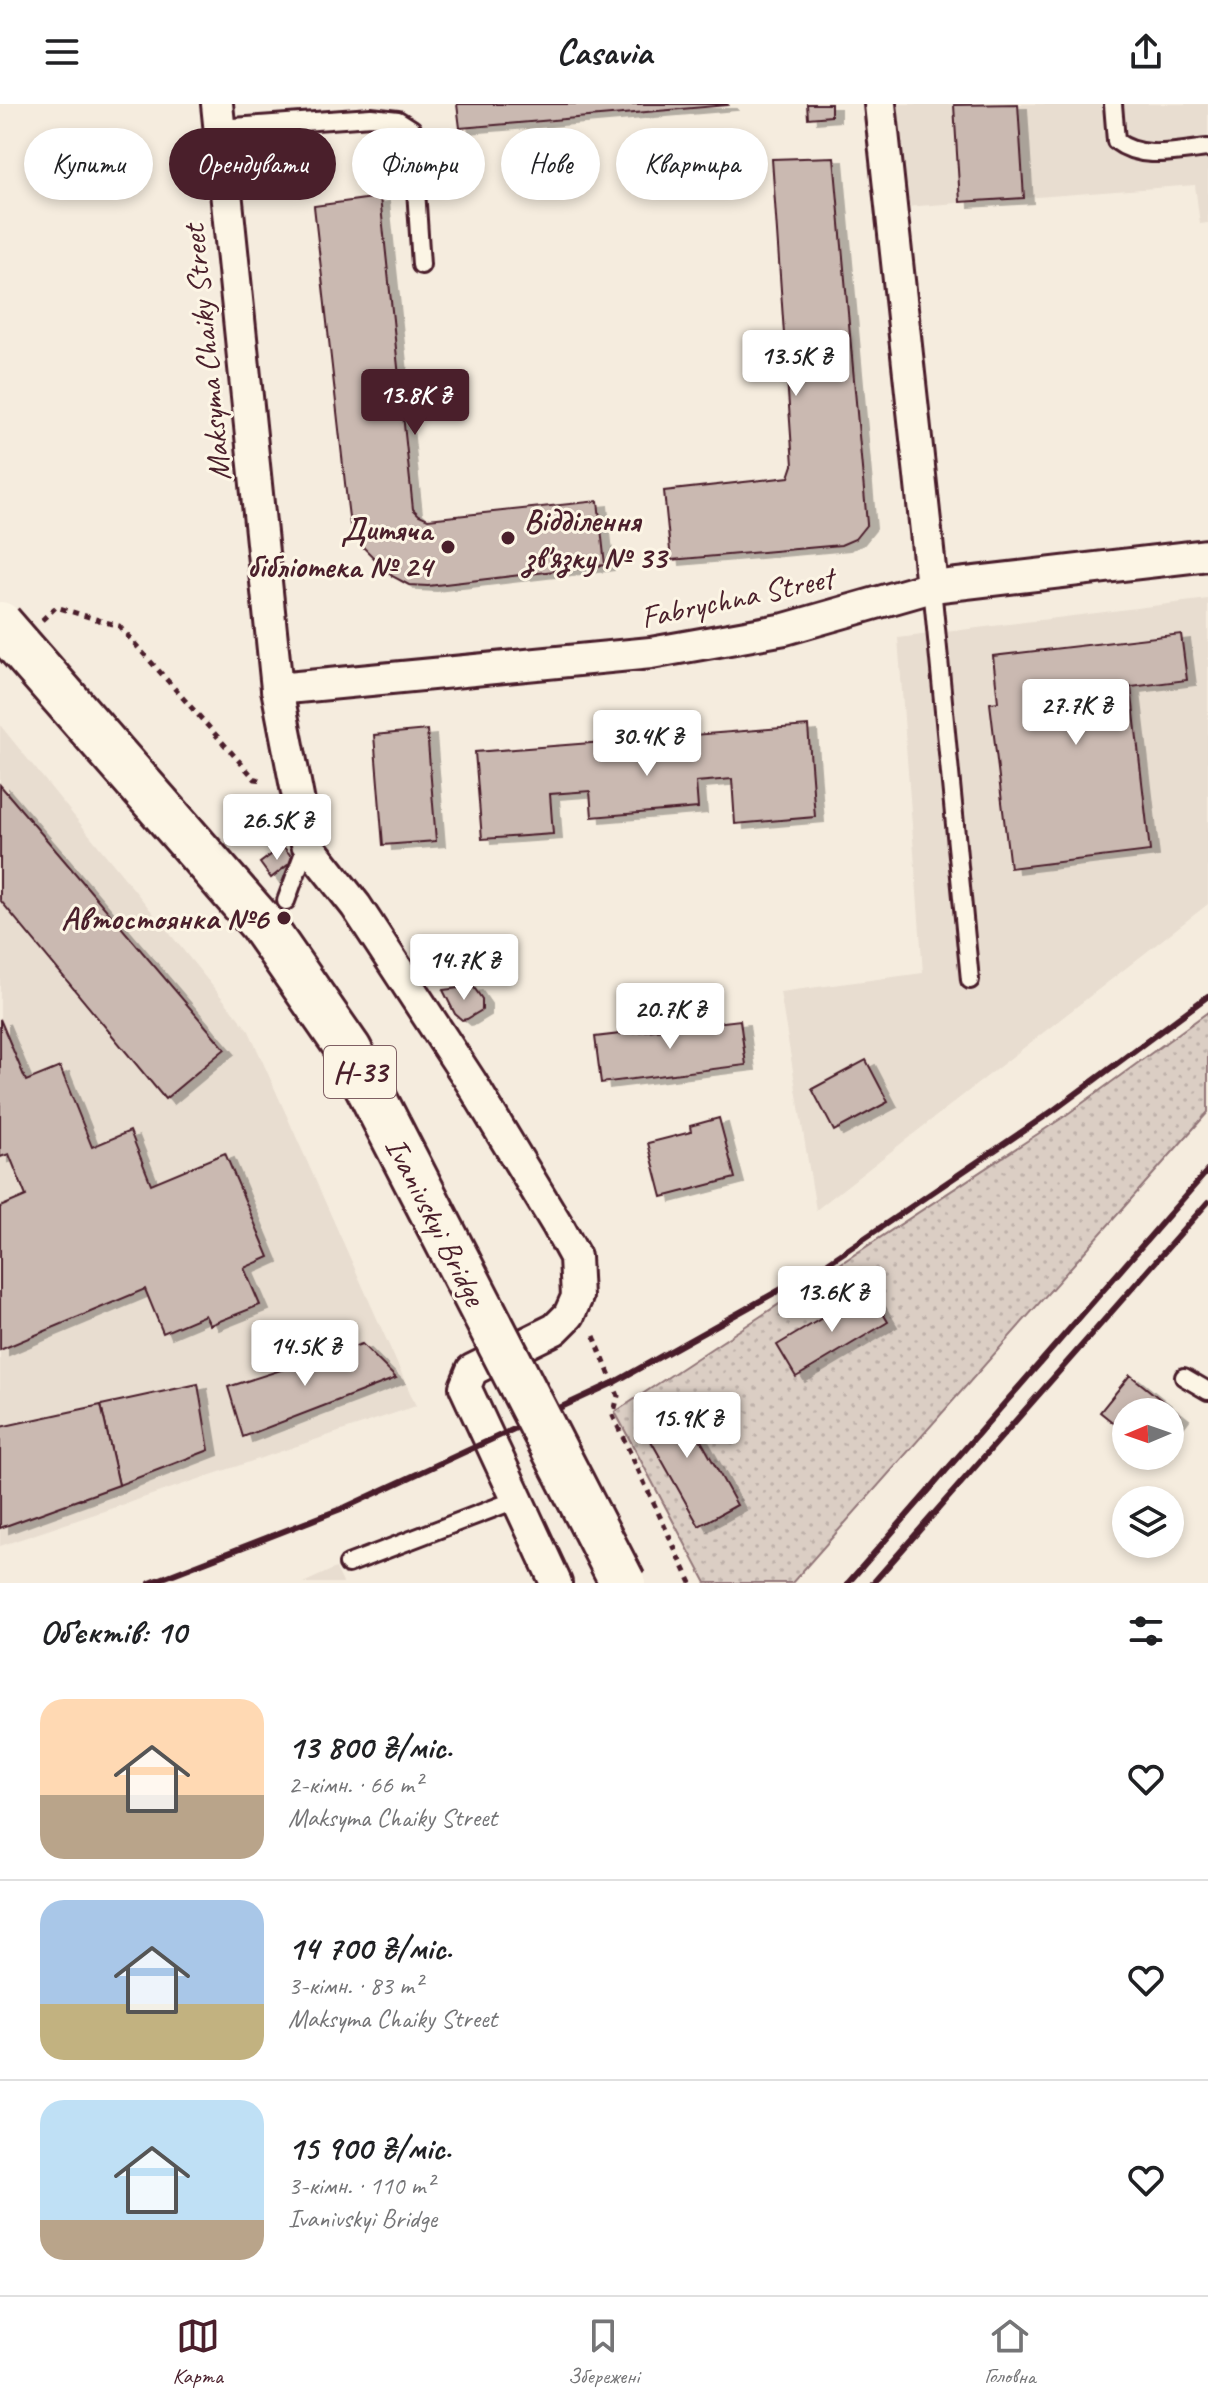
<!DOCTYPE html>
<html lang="uk">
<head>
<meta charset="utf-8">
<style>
  :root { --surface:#fff; --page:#f2f2f2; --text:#202124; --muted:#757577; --line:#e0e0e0; --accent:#4a1f2b }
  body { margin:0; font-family:Caveat,sans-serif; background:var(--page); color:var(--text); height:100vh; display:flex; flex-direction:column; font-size:30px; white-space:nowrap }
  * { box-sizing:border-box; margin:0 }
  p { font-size:26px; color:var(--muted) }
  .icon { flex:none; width:44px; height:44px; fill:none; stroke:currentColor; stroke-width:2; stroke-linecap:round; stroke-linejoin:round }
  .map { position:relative; height:1479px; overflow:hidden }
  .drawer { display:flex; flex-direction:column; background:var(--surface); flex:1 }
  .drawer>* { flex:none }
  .guide { position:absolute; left:24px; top:24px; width:800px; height:72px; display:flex; gap:16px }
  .needle { width:52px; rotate:268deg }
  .fabs { position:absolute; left:1112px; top:1294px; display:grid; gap:16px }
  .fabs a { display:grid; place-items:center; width:72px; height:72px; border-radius:50%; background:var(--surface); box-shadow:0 4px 12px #0003; font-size:40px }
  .price { position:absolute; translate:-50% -68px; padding:0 18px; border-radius:8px; background:#fff; color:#222; font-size:26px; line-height:52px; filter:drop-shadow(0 2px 4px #0008) }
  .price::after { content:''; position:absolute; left:50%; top:48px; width:24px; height:18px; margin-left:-12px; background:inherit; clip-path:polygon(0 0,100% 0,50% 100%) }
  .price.active { background:var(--accent); color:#fff }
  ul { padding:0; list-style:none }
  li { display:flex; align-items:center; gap:24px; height:200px; padding:0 40px }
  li+li { border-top:2px solid var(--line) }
  li span { display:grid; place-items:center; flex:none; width:224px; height:160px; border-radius:24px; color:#555 }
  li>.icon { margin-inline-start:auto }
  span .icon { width:96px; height:96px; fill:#fffc; stroke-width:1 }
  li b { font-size:34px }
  h2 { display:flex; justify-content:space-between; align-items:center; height:96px; padding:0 40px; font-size:34px }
  .tag { padding:0 28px; border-radius:36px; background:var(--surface); box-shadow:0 4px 12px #0003; font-size:28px; line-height:72px }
  .tag.active { background:var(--accent); color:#fff }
  header { display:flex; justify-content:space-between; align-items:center; height:104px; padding:0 40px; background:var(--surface); font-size:36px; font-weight:800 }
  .dock { display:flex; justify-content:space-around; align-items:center; height:112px; border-top:2px solid var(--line); background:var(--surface); font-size:22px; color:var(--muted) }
  .dock a { display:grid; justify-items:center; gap:4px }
  .dock .active { color:var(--accent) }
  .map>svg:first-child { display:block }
</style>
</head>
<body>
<header><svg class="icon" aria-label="menu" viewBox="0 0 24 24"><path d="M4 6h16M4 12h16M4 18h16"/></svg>Casavia<svg class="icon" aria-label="share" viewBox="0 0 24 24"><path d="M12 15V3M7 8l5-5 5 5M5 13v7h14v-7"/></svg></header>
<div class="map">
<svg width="1208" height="1479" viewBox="0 0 1208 1479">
  <defs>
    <pattern id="grass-dots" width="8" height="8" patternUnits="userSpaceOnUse" patternTransform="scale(2)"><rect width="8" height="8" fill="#dbcec4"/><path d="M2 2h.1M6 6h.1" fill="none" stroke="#bdb0a9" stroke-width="1.8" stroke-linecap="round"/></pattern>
    <filter id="shadow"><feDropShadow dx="9" dy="5" stdDeviation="0" flood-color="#0004"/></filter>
  </defs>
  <rect width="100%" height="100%" fill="#f5ecde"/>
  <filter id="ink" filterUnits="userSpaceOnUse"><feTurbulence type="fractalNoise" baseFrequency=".0125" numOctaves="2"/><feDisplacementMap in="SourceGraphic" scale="16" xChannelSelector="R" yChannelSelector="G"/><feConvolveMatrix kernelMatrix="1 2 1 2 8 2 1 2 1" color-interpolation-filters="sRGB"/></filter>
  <g filter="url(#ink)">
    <g fill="#e8ddd0">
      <polygon points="883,0 1208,0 1208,119 1200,120 1195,81 892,104"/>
      <polygon points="1208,495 1208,800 816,1106 780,888 923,869 898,534"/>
      <polygon points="0,621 249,927 416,1302 0,1442"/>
      <polygon points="336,1464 343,1479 303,1479"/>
    </g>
    <polygon fill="url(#grass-dots)" stroke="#927678" stroke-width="2" points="1208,908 1208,1008 792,1479 706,1479 615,1308 1062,1014"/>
    <g fill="#cab9b1" stroke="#4a1f2b" stroke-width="2" filter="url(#shadow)">
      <polygon points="457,0 727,0 728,1 460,24"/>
      <polygon points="807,0 831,0 831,12 808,14"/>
      <polygon points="1018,0 1024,94 960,98 954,1"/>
      <polygon points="834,53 867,420 855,435 841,441 671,456 664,387 789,373 793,361 772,55"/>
      <polygon points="380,93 413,405 419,411 428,415 598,397 605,461 428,482 409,481 392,472 357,437 350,421 347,397 314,102"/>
      <polygon points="1181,530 1187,576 1131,583 1150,747 1010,764 990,599 998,598 993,552"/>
      <polygon points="808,622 815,713 735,720 732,675 696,678 698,704 592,713 590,687 550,690 553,730 482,735 475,648"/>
      <polygon points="427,626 436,737 383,741 374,631"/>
      <polygon points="0,681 225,945 165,995 0,796"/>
      <polygon points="283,742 294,756 271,774 260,759"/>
      <polygon points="473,882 482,895 482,906 467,915 462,916 455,910 443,886"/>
      <polygon points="0,915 26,977 60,963 92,1043 130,1027 151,1080 225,1049 269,1153 244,1164 260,1201 210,1221 205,1211 163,1229 145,1185 0,1246 0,1103 26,1092 9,1050 0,1053"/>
      <polygon points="740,916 746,961 601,979 595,933"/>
      <polygon points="866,956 888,998 834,1027 812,985"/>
      <polygon points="719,1014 735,1074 662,1093 648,1039 691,1028 690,1022"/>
      <polygon points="869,1186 888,1218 796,1273 777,1241"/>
      <polygon points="362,1240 396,1274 243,1333 228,1283"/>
      <polygon points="1130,1271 1180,1311 1170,1324 1170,1308 1126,1308 1126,1329 1100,1308"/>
      <polygon points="198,1280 209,1346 119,1381 101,1301"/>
      <polygon points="675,1290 737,1401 699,1422 637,1312"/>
      <polygon points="101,1301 119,1381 0,1424 0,1323"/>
    </g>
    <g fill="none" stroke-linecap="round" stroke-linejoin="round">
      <defs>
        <g id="service">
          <path d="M 1113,0 L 1116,37 C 1142,57 1177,47 1208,44"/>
          <polyline points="219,24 371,13 398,16 412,25 421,161"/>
          <polyline points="932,483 970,876"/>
          <polyline points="286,797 307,740"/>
          <polyline points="1184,1273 1208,1287"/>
          <polyline points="348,1460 518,1395"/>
        </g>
        <g id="minor">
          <polyline points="217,0 277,585 307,740 356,802 471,978 558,1122 575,1153 577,1193 569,1211 555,1225 472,1266 465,1283 556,1479"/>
          <polyline points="880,0 932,483"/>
          <polyline points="277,585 651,549 785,525 932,483 1208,451"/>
        </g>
      </defs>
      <use href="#service" stroke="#4a1f2b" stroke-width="22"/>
      <use href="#minor" stroke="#4a1f2b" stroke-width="36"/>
      <g stroke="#4a1f2b" stroke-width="5" stroke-dasharray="6 6" stroke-linecap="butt">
        <polyline points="42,516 56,503 119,522 255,675 264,676"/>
        <polyline points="594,1232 618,1292 613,1312 691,1479"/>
      </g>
      <use href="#service" stroke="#fcf5e5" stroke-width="16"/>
      <use href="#minor" stroke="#fcf5e5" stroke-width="30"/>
      <g stroke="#4a1f2b" stroke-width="6">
        <polyline points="150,1479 346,1403 613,1279 828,1159 1054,1006 1208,892"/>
        <polyline points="848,1479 1208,1066"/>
        <polyline points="873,1479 1208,1098"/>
      </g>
      <defs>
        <polyline id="primary-bridge" points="0,520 261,819 349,946 623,1479"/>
      </defs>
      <use href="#primary-bridge" stroke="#4a1f2b" stroke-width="50" stroke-linecap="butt"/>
      <use href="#primary-bridge" stroke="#fcf5e5" stroke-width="44"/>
    </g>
  </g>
  <g fill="#4a1f2b" stroke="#fcf5e5" stroke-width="3">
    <circle cx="508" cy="434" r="8"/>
    <circle cx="448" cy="443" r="8"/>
    <circle cx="284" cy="814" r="8"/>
  </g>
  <g text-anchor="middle" stroke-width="6" stroke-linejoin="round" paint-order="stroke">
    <rect fill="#fcf5e5" stroke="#7f5f63" stroke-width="2" x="324" y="942" width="72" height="52" rx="6"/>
    <g font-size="30" font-weight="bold" fill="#4a1f2b">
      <text x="360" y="978">Н-33</text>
    </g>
    <g font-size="32" fill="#4a1f2b" stroke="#fcf5e5">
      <text transform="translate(206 249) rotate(-96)" y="11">Maksyma Chaiky Street</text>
      <text transform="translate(737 493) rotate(-12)" y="11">Fabrychna Street</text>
      <text transform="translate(436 1117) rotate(63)" y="11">Ivanivskyi Bridge</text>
    </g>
    <g font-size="32" font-weight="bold" fill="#4a1f2b" stroke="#fcf5e5" text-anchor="end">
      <text x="524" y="427" text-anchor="start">Відділення<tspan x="524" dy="37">зв'язку № 33</tspan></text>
      <text x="432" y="436">Дитяча<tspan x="432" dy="37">бібліотека № 24</tspan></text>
      <text x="268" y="825">Автостоянка №6</text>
    </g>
  </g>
</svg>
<div class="fabs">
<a><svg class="needle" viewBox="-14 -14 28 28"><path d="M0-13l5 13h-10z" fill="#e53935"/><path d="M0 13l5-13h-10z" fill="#757577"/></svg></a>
<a><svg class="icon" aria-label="layers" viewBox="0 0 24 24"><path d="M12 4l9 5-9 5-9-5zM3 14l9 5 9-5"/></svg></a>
</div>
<b class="price" style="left:796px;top:294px">13.5K ₴</b>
<b class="price active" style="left:415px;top:333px">13.8K ₴</b>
<b class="price" style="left:1076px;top:643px">27.7K ₴</b>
<b class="price" style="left:647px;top:674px">30.4K ₴</b>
<b class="price" style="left:277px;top:758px">26.5K ₴</b>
<b class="price" style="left:464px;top:898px">14.7K ₴</b>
<b class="price" style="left:670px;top:947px">20.7K ₴</b>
<b class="price" style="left:832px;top:1230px">13.6K ₴</b>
<b class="price" style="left:305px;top:1284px">14.5K ₴</b>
<b class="price" style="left:687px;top:1356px">15.9K ₴</b>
<div class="guide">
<a class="tag">Купити</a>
<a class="tag active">Орендувати</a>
<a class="tag">Фільтри</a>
<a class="tag">Нове</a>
<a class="tag">Квартира</a>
</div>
</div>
<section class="drawer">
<h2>Об’єктів: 10<svg class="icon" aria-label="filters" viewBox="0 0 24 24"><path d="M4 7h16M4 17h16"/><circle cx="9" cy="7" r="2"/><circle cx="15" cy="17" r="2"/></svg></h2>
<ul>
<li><span style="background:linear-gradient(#ffd9b3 60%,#b9a48a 0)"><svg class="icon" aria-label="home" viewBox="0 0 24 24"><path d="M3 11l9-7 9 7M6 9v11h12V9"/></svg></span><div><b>13 800 ₴/міс.</b><p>2-кімн. · 66 m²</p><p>Maksyma Chaiky Street</p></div><svg class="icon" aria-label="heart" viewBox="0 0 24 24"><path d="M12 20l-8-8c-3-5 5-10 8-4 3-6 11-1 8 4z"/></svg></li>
<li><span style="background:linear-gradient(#a9c7e8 65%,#c2b280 0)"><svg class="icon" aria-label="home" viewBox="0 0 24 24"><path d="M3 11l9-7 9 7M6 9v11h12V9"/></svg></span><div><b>14 700 ₴/міс.</b><p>3-кімн. · 83 m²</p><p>Maksyma Chaiky Street</p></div><svg class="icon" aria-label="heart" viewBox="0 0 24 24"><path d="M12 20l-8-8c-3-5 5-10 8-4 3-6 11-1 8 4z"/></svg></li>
<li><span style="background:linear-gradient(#bfe0f5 75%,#b9a48a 0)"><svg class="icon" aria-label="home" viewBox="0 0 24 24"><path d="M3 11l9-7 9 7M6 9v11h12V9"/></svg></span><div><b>15 900 ₴/міс.</b><p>3-кімн. · 110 m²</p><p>Ivanivskyi Bridge</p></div><svg class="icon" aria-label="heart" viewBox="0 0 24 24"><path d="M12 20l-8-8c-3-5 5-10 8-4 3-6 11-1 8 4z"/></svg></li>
</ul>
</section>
<nav class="dock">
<a class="active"><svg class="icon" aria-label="map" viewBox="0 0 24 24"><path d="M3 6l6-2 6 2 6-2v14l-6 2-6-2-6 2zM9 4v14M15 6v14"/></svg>Карта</a>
<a><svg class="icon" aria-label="saved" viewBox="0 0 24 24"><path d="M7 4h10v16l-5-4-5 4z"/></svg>Збережені</a>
<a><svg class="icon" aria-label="home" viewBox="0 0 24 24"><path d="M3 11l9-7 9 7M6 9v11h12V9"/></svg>Головна</a>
</nav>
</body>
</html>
